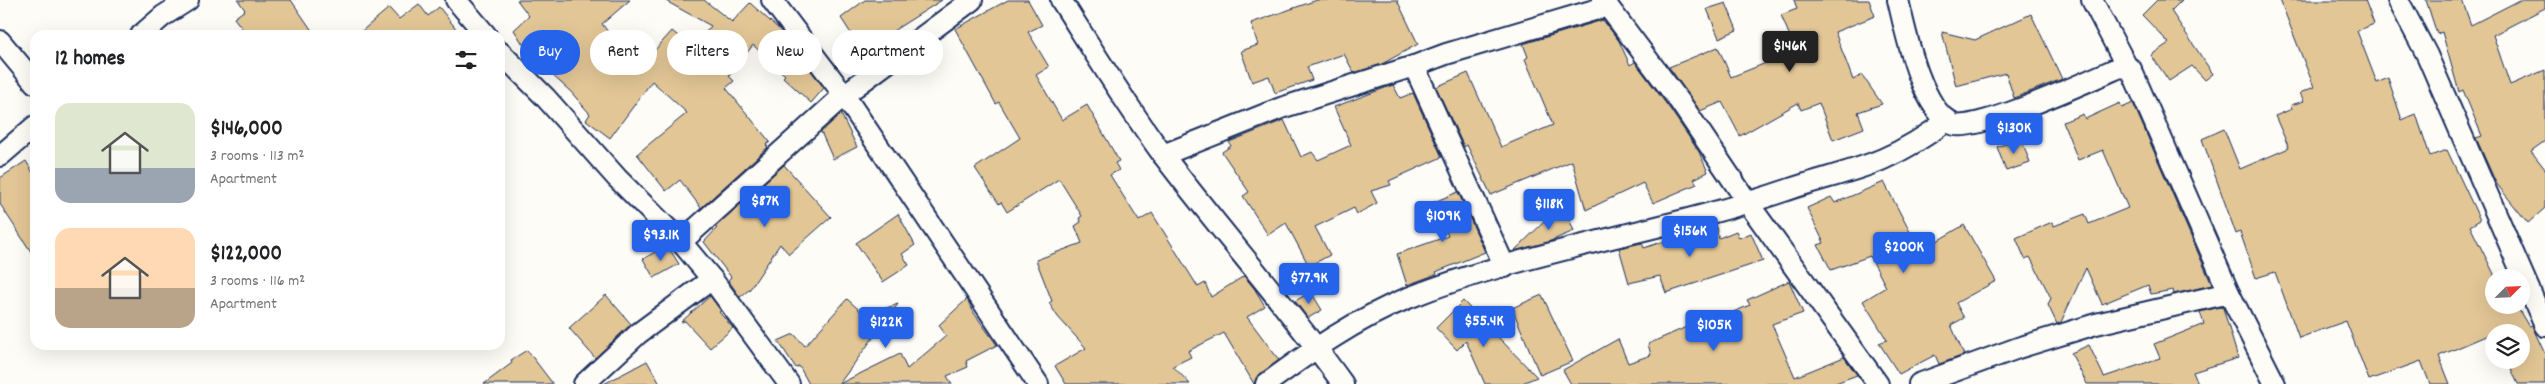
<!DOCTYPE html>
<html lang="en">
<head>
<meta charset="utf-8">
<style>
  :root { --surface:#fff; --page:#f6f6f6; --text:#202124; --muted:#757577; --accent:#2563eb }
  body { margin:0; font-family:Dekko,sans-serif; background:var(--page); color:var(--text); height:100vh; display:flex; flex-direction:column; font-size:19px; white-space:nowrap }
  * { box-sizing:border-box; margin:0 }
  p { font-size:16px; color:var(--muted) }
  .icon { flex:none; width:28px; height:28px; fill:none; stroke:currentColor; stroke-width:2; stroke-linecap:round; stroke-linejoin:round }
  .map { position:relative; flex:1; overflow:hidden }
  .details { position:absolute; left:30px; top:30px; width:475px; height:320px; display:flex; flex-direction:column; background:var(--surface); border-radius:15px; box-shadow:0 5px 20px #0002 }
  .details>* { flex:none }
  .top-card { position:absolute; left:520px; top:30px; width:475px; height:45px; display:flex; gap:10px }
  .needle { width:32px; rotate:66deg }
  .fabs { position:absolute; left:2485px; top:269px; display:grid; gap:10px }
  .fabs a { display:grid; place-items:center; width:45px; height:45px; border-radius:50%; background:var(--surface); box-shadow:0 5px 20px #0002; font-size:25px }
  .price { position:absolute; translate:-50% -42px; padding:0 11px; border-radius:5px; background:var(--accent); color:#fff; font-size:16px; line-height:32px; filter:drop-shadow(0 1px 2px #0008) }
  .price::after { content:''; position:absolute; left:50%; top:30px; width:15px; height:11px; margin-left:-8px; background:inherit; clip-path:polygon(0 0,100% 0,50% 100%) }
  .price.on { background:#222; color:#fff }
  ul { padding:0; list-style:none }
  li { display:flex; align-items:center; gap:15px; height:125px; padding:0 25px }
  li span { display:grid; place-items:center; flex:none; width:140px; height:100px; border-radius:15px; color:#555 }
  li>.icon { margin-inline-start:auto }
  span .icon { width:60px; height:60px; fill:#fffc; stroke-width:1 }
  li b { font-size:21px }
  h2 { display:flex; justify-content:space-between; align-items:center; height:60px; padding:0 25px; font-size:21px }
  .pill { padding:0 18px; border-radius:22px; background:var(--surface); box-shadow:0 5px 20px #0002; font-size:18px; line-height:45px }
  .pill.on { background:var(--accent); color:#fff }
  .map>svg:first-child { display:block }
</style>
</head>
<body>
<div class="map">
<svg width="2545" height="384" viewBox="0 0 2545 384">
  <rect width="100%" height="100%" fill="#fdfcf7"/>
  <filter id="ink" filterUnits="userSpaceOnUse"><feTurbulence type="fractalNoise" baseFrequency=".02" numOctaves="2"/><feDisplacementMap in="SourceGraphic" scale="10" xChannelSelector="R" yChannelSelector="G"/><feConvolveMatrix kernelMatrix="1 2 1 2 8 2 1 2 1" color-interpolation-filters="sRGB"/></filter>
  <g filter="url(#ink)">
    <g fill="#e2c696" stroke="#1b2f5e">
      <polygon points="238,0 291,0 315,35 247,35 234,18 245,10"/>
      <polygon points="517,0 630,0 602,24 613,38 607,44 636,71 672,31 683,40 672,54 682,61 711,26 664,0 704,0 732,22 750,3 780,30 785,37 780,43 812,72 824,88 811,103 783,77 785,75 753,45 729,76 734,81 726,88 770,142 766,145 768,147 701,208 680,180 666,191 637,154 687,113 652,81 610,138 586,120 590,114 571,92 530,55 514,30 529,16"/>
      <polygon points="865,0 942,0 896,29 865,55 841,18"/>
      <polygon points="1008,0 1028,0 1042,25 1028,32 1049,67 1036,75 1062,120 1087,105 1119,161 1115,163 1119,170 1110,175 1139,221 1152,213 1198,287 1205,283 1211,297 1244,276 1254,288 1265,306 1247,317 1279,360 1259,375 1254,384 1224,333 1188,351 1191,357 1173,366 1190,384 1066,384 1055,366 1086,348 1058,317 1049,303 1052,301 1036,260 1082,243 1075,226 1081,222 1079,218 1082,216 1059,179 1007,212 1001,202 999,204 975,168 1020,138 999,102 996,104 955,29"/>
      <polygon points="1317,0 1397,0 1418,44 1382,64 1354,73 1344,54 1307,67 1312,80 1275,93 1269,76 1252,82 1241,51 1258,45 1251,23"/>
      <polygon points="1794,0 1869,0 1875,16 1835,32 1853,80 1862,75 1882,104 1858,112 1864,128 1833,140 1819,103 1801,110 1798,103 1740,136 1722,102 1700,111 1669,67 1718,47 1731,77 1796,51 1781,15 1797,9"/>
      <polygon points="2157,0 2182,0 2171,11 2213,74 2205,80 2192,66 2169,81 2151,55 2169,43 2142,15"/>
      <polygon points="2280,0 2365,0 2374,24 2357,31 2377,83 2388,78 2402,120 2416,114 2430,156 2447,150 2480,220 2470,226 2494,274 2494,305 2516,305 2529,327 2532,326 2545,354 2545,384 2518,384 2507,360 2521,360 2521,332 2495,332 2439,356 2450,384 2430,384 2421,361 2369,380 2346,321 2299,338 2275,272 2256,278 2240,232 2236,234 2202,139 2224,129 2240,169 2289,148 2275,116 2292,109 2291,105 2304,101 2300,93 2314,87"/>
      <polygon points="2426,0 2462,0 2471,25 2520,0 2545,0 2545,8 2493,35 2510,85 2545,70 2545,141 2531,151 2545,169 2545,208 2528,223 2496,183 2476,138 2482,136 2463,90 2459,92 2442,32 2437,34"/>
      <polygon points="1726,3 1737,30 1719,38 1707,9"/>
      <polygon points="419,4 428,16 439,7 461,35 357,35 389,8 399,19"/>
      <polygon points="2031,14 2062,79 2014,98 2006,73 1956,86 1942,32 1975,40"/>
      <polygon points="1603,20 1619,41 1630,65 1635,62 1670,109 1699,152 1708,172 1694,179 1697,184 1653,203 1643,183 1586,210 1572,161 1491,195 1467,145 1464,147 1436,87 1468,73 1501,147 1553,125 1525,59 1528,57 1523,44"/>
      <polygon points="1393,85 1400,98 1413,93 1442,157 1389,181 1391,185 1371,191 1377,203 1357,214 1354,208 1315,227 1330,255 1309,266 1286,223 1268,235 1243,196 1249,192 1222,152 1231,146 1229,142 1284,120 1301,157 1312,152 1318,160 1351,145 1334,107"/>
      <polygon points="2120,103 2122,108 2133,103 2212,285 2174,294 2173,290 2151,294 2148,285 2102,304 2086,268 2061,322 2057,324 2048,305 2051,298 2030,257 2025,259 2016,238 2052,222 2054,226 2085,214 2089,224 2128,208 2103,150 2078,160 2063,122 2083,114 2085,119"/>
      <polygon points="841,114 857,147 833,159 821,132"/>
      <polygon points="2021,138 2030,163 2006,171 1997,147"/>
      <polygon points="26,161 35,176 35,258 0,204 0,178"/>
      <polygon points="784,165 831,217 789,254 780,244 750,289 740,297 728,280 731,277 704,242 717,228 715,227"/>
      <polygon points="1884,182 1920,251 1964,225 1996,281 1956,303 1964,318 1951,325 1964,355 1939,364 1935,355 1899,374 1879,343 1887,340 1863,301 1886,287 1870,256 1831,270 1818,245 1824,243 1807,208 1831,197 1835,203"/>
      <polygon points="1458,192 1485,252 1436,272 1437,274 1407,285 1397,254 1448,236 1434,202"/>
      <polygon points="1566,211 1574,231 1548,242 1514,251 1547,219"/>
      <polygon points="898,214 915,245 902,254 909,265 883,282 856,243"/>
      <polygon points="1715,224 1719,238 1736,231 1739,238 1751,233 1763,261 1666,293 1660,276 1629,283 1619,248 1642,243 1644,248"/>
      <polygon points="667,245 679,264 654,278 643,259"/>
      <polygon points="1789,281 1803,313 1772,324 1795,377 1844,357 1857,375 1833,384 1571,384 1563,370 1618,339 1628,363 1651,355 1648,344 1707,318 1709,322 1750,305 1747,300"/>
      <polygon points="1311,292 1322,310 1308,318 1295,301"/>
      <polygon points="606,295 631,324 595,358 569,328"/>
      <polygon points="1542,295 1573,361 1540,375 1512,308"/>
      <polygon points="710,296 721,311 719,312 733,328 710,348 685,321 681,322"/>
      <polygon points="847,299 865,315 898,304 839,384 900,354 907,369 946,336 939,325 967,299 974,313 997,345 966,361 968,367 947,376 952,384 809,384 799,366 796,368 778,341 794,334 805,346"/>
      <polygon points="1463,301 1537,377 1520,384 1485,384 1466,341 1457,350 1436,328"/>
      <polygon points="2220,307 2223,308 2238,358 2193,372 2198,384 2087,384 2071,353 2089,345 2104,377 2160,358 2154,344 2204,324 2200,312"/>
      <polygon points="527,350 553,384 484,384 512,363 511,360"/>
      <polygon points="647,361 660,384 604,384"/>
    </g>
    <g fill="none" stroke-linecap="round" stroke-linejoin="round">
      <defs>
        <g id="minor">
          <polyline points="456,0 486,35"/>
          <polyline points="772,0 844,95 1038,384"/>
          <path d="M 1061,0 C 1094,52 1126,105 1163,155 C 1221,232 1287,305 1343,384"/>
          <polyline points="1603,0 1680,102 1748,203 1878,384"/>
          <path d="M 1898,0 C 1906,33 1920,106 1952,124 C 1971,135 2095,78 2120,67 L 2131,69 L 2229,293 L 2275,384"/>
          <polyline points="2092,0 2127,67"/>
          <polyline points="2398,0 2427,55 2545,326"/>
          <polyline points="141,35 163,16 188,0"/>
          <polyline points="0,41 35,83"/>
          <polyline points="500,52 545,97 617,178 681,242 712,279 789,384"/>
          <polyline points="1414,66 1505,267"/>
          <polyline points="1163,155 1281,108 1414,66 1446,54 1608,6"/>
          <polyline points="0,156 35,126"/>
          <polyline points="681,242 844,95 972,0"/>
          <polyline points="584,384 639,333 712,279"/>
          <path d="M 1266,384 C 1311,351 1356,319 1408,298 C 1531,249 1665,232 1790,189 C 1819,179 1856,171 1883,159 C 1906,149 1928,135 1948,120"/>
          <polyline points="1919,384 2018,348 2096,324 2229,293"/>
        </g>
      </defs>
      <use href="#minor" stroke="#1b2f5e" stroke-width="24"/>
      <use href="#minor" stroke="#fdfcf7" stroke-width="20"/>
    </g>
  </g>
</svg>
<div class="fabs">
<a><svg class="needle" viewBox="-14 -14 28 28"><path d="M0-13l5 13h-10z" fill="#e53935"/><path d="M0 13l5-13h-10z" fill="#757577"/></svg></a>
<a><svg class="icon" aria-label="layers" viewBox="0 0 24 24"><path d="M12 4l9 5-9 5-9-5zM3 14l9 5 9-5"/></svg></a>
</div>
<b class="price on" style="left:1790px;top:73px">$146K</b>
<b class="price" style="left:2014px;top:155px">$130K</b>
<b class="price" style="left:765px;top:228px">$87K</b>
<b class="price" style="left:1549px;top:231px">$118K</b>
<b class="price" style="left:1443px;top:243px">$109K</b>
<b class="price" style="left:1690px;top:258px">$156K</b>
<b class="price" style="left:661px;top:262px">$93.1K</b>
<b class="price" style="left:1904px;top:274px">$200K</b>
<b class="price" style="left:1309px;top:305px">$77.9K</b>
<b class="price" style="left:1484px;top:348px">$55.4K</b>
<b class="price" style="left:886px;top:349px">$122K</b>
<b class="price" style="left:1714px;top:352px">$105K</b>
<div class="top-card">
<a class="pill on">Buy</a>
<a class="pill">Rent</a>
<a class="pill">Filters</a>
<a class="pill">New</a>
<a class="pill">Apartment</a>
</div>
<section class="details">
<h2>12 homes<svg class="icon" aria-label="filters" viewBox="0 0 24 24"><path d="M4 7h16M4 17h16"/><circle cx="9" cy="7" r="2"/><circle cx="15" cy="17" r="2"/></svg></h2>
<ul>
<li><span style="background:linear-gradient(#dfe7d0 65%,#9aa5b1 0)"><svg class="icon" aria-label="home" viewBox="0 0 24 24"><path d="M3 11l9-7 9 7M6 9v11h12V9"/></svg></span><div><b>$146,000</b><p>3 rooms · 113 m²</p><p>Apartment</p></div></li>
<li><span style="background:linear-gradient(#ffd9b3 60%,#b9a48a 0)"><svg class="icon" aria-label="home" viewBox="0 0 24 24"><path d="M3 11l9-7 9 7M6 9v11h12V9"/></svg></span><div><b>$122,000</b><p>3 rooms · 116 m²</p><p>Apartment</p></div></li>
</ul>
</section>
</div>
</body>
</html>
